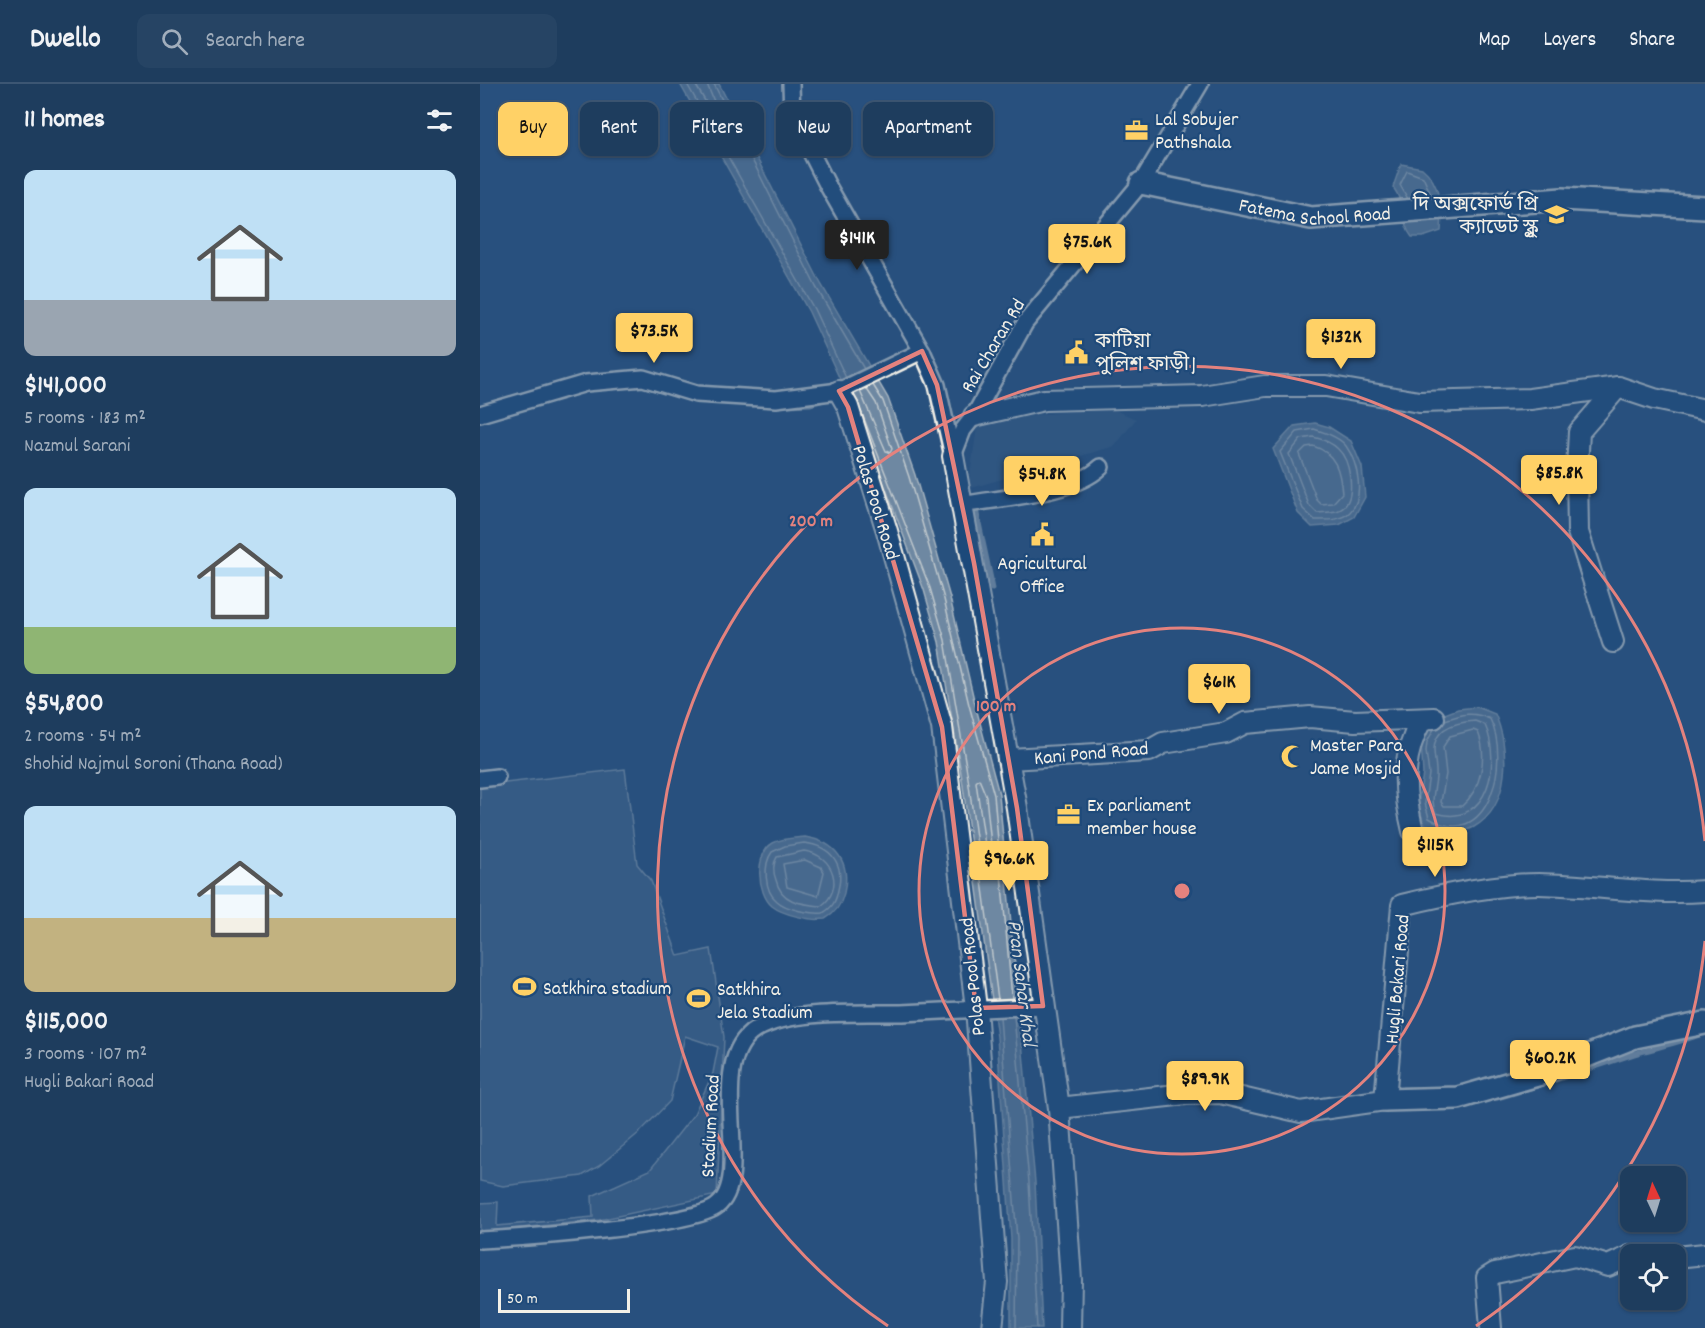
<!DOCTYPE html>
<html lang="en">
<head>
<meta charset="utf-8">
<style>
  :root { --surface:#1e3d5e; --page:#264464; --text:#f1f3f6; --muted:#a1aebc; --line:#3c5673; --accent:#ffd166 }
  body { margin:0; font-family:Dekko,"Noto Sans Bengali",sans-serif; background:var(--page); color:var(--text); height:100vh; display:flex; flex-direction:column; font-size:22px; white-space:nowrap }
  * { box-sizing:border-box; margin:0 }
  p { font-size:20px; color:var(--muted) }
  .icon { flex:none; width:33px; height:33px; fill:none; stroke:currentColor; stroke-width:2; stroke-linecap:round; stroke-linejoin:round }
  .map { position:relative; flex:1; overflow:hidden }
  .side { display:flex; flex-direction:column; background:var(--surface); width:480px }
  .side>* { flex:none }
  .guide { position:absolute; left:18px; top:18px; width:570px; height:54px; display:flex; gap:12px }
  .needle { width:39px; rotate:356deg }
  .tools { position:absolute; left:1140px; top:1082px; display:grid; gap:12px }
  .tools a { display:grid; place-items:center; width:66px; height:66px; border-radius:12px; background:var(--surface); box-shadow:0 2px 4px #0004,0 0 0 2px var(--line); font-size:30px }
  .scale { position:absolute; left:18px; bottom:15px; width:132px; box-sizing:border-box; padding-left:6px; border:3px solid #f4f1e8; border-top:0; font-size:16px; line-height:21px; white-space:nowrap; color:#f4f1e8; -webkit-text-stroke:4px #1f4a7a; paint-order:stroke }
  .price { position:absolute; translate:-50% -51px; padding:0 14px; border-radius:6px; background:var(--accent); color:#111; font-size:20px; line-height:39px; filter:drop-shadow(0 2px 3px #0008) }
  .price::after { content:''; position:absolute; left:50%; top:36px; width:18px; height:14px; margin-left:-9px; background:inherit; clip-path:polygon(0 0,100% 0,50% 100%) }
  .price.active { background:#222; color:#fff }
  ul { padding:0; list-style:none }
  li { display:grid; align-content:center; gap:12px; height:318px; padding:0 24px }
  li span { display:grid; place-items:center; height:186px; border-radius:12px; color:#555 }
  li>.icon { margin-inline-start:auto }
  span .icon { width:108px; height:108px; fill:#fffc; stroke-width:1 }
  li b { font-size:26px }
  h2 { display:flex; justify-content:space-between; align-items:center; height:72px; padding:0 24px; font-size:26px }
  .chip { padding:0 21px; border-radius:12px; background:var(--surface); box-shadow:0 2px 4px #0004,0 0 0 2px var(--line); font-size:21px; line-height:54px }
  .chip.active { background:var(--accent); color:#111 }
  header { display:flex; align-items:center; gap:36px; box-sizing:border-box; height:84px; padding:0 30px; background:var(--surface); border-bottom:2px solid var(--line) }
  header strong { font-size:28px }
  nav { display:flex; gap:33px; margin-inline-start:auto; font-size:21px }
  .search { width:420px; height:54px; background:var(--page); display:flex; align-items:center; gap:15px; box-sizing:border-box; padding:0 21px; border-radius:12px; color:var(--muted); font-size:22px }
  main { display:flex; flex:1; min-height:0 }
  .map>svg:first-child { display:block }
</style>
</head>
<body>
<header>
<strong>Dwello</strong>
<div class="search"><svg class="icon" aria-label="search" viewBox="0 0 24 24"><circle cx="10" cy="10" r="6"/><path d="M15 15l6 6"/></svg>Search here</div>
<nav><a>Map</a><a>Layers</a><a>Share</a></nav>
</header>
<main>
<section class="side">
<h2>11 homes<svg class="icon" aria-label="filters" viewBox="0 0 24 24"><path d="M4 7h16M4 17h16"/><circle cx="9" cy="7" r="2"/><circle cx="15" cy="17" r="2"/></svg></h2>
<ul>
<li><span style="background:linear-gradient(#bfe0f5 70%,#9aa5b1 0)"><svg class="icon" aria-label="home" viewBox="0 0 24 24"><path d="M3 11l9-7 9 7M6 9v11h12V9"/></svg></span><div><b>$141,000</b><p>5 rooms · 183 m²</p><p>Nazmul Sarani</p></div></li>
<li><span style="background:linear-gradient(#bfe0f5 75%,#8fb573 0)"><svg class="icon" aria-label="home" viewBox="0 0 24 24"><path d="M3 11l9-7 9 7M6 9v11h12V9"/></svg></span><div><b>$54,800</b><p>2 rooms · 54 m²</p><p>Shohid Najmul Soroni (Thana Road)</p></div></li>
<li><span style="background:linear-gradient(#bfe0f5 60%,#c2b280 0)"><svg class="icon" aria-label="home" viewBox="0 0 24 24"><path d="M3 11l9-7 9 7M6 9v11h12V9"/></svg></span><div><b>$115,000</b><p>3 rooms · 107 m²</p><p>Hugli Bakari Road</p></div></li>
</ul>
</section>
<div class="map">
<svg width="1225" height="1244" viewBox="0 0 1225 1244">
  <rect width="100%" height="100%" fill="#28517e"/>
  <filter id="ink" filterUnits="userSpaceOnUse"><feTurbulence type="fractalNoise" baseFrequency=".0167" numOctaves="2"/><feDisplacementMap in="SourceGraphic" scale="12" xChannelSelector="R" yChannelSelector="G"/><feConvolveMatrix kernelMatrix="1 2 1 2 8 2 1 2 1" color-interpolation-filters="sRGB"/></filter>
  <g filter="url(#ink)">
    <polygon fill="#375d86" points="630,324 656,335 635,362 488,405 498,336"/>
    <polygon fill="#45688e" stroke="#9cacbb" stroke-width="1.5" points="145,685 157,780 171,797 198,872 231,865 244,953 237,1111 119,1136 0,1148 0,1119 18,1118 17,1142 113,1133 112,1112 170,1086 214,1030 233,989 238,963 205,952 190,1017 160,1048 119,1082 102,1092 23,1102 0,1097 0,702"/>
    <g fill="#6e88a2" stroke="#a4b2be" stroke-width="1.5">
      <polygon points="200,0 239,0 341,200 408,314 435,391 470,514 495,620 519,710 555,1098 562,1244 531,1244 531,1155 517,953 482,695 459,558 444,506 386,352 329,228"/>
      <path d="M 921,80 L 942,84 C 960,98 963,126 961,147 L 943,153 L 932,153 C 920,138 927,122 913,103 Z"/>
      <polygon points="835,339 849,343 871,357 882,383 885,413 874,433 859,441 832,443 818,429 793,365 814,342"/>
      <path d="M 997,623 L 1015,630 C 1030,663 1031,722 994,743 C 979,751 959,744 944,740 L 938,719 L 943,690 L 941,656 L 954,634 L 978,625 Z"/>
      <path d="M 325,753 C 356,758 371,778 364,809 C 361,821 356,829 345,835 C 332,837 303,831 292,822 C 277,809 274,770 293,759 C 302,754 314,754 325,753 Z"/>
    </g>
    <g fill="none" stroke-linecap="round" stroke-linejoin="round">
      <g stroke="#bec7cc" stroke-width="1.5">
        <polyline points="207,0 334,225 366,294"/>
        <polyline points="215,0 234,32 237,33 239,30 227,0"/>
        <polyline points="234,0 336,203 384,285"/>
        <polyline points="928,115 920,101 927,87 943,93 952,113"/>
        <polyline points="393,301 403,317 429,393 464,515 489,621 514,711 532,914"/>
        <polyline points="380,307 406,367 410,369 412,365 396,319 386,304"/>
        <polyline points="381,327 450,504 465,556 488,694 518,915"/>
        <path d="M 834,345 C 844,348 860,354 866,362 C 878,379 885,413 870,428 C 861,437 846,436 835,436 L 823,425 L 800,368 L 817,348 Z"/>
        <path d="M 833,353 C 842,355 852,359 858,365 C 870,376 876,410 864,423 C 858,429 846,428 837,429 L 829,421 L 809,370 L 821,355 Z"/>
        <path d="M 833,362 C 856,369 860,387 862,409 L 853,419 L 841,420 L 837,416 L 819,370 L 826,363 Z"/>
        <path d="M 995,637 L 1005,641 C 1021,676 1010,745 956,729 C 950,718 955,706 956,693 C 957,684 954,675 954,665 C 955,643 977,638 995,637 Z"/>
        <path d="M 954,645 L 947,658 L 946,667 L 949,690 L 945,719 L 949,734 C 1009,770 1031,676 1010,635 C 993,627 982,630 965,636"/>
        <path d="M 993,646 L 998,648 C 1008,673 1001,705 982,722 L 964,722 L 961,718 L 966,690 L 963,663 L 970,652 Z"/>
        <polygon points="499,695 506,712 511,761 508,764 505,761 496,698"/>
        <path d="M 324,759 C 351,762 365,780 358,806 C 356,817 353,823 343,829 C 331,830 307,826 297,817 C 284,807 283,780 292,768 L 305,762 Z"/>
        <path d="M 324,767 C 355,771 364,806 341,822 C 320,820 301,818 296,796 C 293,788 292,781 297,773 Z"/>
        <polygon points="325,776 341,783 344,788 338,812 307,803 303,780"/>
        <polyline points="534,932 549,1098 557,1244"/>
        <polyline points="520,933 537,1155 536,1244"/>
      </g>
      <g stroke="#a4b2be" stroke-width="5">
        <polyline points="306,321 330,320 344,316"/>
        <polyline points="511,495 497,430 512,505"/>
        <polyline points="923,1005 936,1005"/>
        <path d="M 1017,1014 C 1064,1001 1108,985 1154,970 C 1178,963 1202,958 1225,949"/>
      </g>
      <defs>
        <g id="minor">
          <polyline points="311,0 312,31 348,102 442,267 457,301 473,372"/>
          <polyline points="0,330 106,299 163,294 216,310 296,315 359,307 442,267"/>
          <polyline points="473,372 483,346 494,332 545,239 661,99 720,0"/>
          <path d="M 482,421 C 522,413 591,411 621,383"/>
          <polyline points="0,695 17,693"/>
          <path d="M 0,1156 C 39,1154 214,1142 237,1122 C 274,1093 226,986 271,949 C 303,924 382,930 422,929 C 469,927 516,924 563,922"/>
        </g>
        <g id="tertiary">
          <polyline points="359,307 368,323 407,447 462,643 496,924 517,1198 512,1244"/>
          <polyline points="494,332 564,316 722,312 785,302 846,302 939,318 1050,315 1138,303 1174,315 1225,326"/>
          <polyline points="473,372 537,724 579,1024 591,1196 590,1244"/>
          <polyline points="1133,558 1098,448 1097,386 1099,348 1138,303"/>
          <polyline points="528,675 669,667 683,659 746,649 765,639 830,633 875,637 954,634"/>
          <path d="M 933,747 C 923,706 921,672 942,635"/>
          <path d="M 579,1024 L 706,1010 L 740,1009 L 821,1028 L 905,1016 L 922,821 C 963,811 1017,800 1059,800 C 1115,801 1169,811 1225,807"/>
          <polyline points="1196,1173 1225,1170"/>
          <polyline points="1011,1244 1007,1194 1015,1189 1095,1172 1128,1182 1150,1172"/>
        </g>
        <g id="secondary">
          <path id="s1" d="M 661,99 L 831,134 L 1082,115 L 1225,123"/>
          <polyline points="905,1016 978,1014 1061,990 1155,953 1225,939"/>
        </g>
      </defs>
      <use href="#minor" stroke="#f4f1e8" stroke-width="20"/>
      <use href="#tertiary" stroke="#f4f1e8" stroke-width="24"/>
      <use href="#secondary" stroke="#f4f1e8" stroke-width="26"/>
      <use href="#minor" stroke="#1f4a7a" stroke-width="15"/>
      <use href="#tertiary" stroke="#1f4a7a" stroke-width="20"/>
      <use href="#secondary" stroke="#1f4a7a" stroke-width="21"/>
    </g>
  </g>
  <path d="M0 0H1225V1244H0ZM 442,267 L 457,301 L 494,479 L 537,724 L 563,922 L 496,924 L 462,643 L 368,323 L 359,307 Z" fill="#28517e" fill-opacity=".55" fill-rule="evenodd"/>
  <path fill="none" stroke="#e4827e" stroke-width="4.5" stroke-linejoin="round" d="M 442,267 L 457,301 L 494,479 L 537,724 L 563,922 L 496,924 L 462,643 L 368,323 L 359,307 Z"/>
  <g fill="none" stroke="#e4827e" stroke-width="3">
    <circle cx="702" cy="807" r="263"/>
    <path d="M1225 857A525 525 0 0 1 996 1242M408 1242A525 525 0 1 1 1225 757"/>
  </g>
  <defs>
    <symbol id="office-bare" viewBox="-9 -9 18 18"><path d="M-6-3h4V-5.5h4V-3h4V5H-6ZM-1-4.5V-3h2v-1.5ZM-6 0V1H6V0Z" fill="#ffd166" stroke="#1f4a7a" stroke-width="2.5" paint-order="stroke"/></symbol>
    <symbol id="school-bare" viewBox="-9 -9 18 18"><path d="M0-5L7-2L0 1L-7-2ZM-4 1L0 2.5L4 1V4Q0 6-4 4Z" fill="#ffd166" stroke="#1f4a7a" stroke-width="2.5" paint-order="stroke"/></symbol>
    <symbol id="civic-bare" viewBox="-9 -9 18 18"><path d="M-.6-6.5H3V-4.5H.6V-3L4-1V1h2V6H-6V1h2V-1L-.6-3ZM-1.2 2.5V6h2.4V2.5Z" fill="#ffd166" stroke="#1f4a7a" stroke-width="2.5" paint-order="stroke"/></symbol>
    <symbol id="mosque-bare" viewBox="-9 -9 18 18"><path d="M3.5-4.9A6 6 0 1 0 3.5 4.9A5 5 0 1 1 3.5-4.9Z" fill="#ffd166" stroke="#1f4a7a" stroke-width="2.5" paint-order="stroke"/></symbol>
    <symbol id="stadium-bare" viewBox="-9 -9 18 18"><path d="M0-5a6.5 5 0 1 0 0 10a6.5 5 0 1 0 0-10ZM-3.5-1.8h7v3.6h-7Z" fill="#ffd166" stroke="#1f4a7a" stroke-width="2.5" paint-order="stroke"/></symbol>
  </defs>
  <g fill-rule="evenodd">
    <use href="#office-bare" x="640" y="30" width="33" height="33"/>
    <use href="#school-bare" x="1060" y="114" width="33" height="33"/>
    <use href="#civic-bare" x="580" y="252" width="33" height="33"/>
    <use href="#civic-bare" x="546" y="434" width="33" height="33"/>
    <use href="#mosque-bare" x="796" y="656" width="33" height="33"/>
    <use href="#office-bare" x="572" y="714" width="33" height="33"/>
    <use href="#stadium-bare" x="28" y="886" width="33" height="33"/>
    <use href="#stadium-bare" x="202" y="898" width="33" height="33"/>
  </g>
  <g text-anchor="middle" stroke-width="4.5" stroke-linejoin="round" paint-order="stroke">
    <g font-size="20" fill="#f4f1e8" stroke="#1f4a7a" text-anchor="start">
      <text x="675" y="41">Lal Sobujer<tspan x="675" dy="23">Pathshala</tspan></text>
      <text x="1058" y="126" text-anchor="end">দি অক্সফোর্ড প্রি<tspan x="1058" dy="23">ক্যাডেট স্কুল</tspan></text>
      <text x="615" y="263">কাটিয়া<tspan x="615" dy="23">পুলিশ ফাড়ী।</tspan></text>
      <text x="562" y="485" text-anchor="middle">Agricultural<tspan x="562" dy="23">Office</tspan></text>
      <text x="830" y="667">Master Para<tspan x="830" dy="23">Jame Mosjid</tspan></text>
      <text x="607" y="727">Ex parliament<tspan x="607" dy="23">member house</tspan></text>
      <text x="63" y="910">Satkhira stadium</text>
      <text x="237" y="911">Satkhira<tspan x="237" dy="23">Jela Stadium</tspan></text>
    </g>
    <g font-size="20" fill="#f4f1e8" stroke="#1f4a7a">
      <text dy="7" stroke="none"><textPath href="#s1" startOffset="177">Fatema School Road</textPath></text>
      <text transform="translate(512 261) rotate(-59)" y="7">Rai Charan Rd</text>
      <text transform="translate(397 418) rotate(73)" y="7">Polas Pool Road</text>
      <text transform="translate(611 668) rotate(-5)" y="7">Kani Pond Road</text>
      <text transform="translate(491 893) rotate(-96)" y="7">Polas Pool Road</text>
      <text transform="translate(916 895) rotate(-85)" y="7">Hugli Bakari Road</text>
      <text transform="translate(229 1042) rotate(-87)" y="7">Stadium Road</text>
    </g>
    <g font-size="21" font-style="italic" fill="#d9dcda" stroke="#1f4a7a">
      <text transform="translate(543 899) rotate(83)" y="7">Pran Sahar Khal</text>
    </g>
  </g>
  <circle cx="702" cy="807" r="9" fill="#e4827e" stroke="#1f4a7a" stroke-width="3"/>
  <g font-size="18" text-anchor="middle" font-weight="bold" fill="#e4827e" stroke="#1f4a7a" stroke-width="4.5" stroke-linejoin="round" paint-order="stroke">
    <text x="331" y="442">200 m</text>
    <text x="516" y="627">100 m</text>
  </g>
</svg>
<div class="tools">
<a><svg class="needle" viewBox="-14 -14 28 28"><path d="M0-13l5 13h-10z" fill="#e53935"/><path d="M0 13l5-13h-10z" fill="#a1aebc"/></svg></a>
<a><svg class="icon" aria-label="locate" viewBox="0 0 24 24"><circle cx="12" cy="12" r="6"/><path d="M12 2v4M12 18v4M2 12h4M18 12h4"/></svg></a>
</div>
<div class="scale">50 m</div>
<b class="price active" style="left:377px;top:187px">$141K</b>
<b class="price" style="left:607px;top:191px">$75.6K</b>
<b class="price" style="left:174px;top:280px">$73.5K</b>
<b class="price" style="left:861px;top:286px">$132K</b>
<b class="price" style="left:1079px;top:422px">$85.8K</b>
<b class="price" style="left:562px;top:423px">$54.8K</b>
<b class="price" style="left:739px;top:631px">$61K</b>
<b class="price" style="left:955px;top:794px">$115K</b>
<b class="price" style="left:529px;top:808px">$96.6K</b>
<b class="price" style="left:1070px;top:1007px">$60.2K</b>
<b class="price" style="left:725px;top:1028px">$89.9K</b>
<div class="guide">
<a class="chip active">Buy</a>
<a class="chip">Rent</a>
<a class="chip">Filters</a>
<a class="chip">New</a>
<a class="chip">Apartment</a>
</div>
</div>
</main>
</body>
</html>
